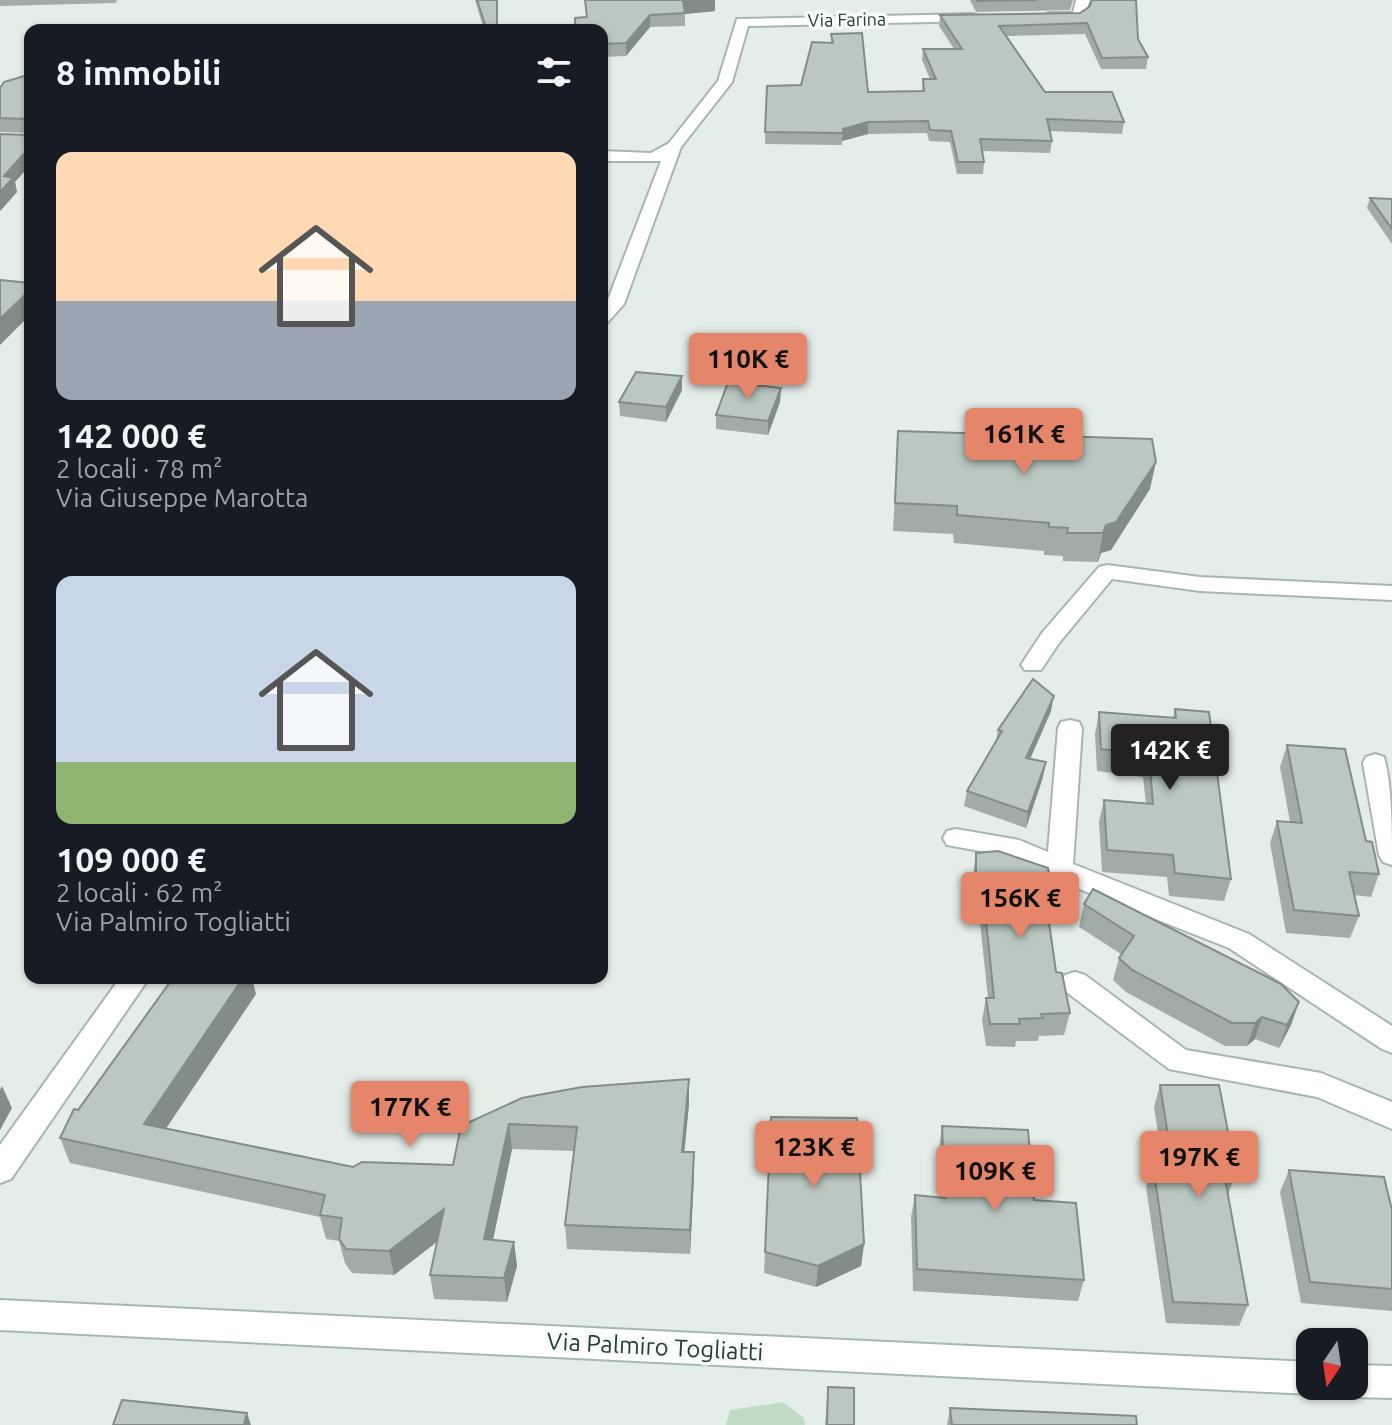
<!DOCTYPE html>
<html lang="it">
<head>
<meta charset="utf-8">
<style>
  :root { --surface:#171b24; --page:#20242c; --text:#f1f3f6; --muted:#9ea1a6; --accent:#e5866b }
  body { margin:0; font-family:Ubuntu,sans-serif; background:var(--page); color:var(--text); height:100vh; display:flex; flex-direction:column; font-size:30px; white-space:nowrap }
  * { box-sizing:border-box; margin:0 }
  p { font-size:26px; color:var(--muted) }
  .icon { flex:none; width:44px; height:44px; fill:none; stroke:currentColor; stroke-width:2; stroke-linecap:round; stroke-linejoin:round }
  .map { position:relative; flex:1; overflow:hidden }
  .sheet { position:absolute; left:24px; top:24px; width:584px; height:960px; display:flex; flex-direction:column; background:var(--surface); border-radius:16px; box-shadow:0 2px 6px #0004 }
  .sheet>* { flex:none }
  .needle { width:52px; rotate:193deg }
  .controls { position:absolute; left:1296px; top:1328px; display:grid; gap:16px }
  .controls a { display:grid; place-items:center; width:72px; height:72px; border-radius:16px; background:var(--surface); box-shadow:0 2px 6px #0004; font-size:40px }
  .price { position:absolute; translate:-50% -68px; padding:0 18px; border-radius:8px; background:var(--accent); color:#111; font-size:26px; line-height:52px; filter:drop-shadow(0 2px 4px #0008) }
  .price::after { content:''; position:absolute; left:50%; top:48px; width:24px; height:18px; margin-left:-12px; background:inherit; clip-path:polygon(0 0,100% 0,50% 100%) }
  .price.active { background:#222; color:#fff }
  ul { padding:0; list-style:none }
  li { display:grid; align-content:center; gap:16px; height:424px; padding:0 32px }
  li span { display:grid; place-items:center; height:248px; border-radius:16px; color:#555 }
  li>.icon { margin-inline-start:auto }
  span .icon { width:144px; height:144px; fill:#fffc; stroke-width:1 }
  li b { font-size:34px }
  h2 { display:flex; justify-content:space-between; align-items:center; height:96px; padding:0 32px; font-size:34px }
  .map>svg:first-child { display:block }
</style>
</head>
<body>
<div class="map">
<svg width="1392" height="1425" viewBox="0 0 1392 1425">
  <rect width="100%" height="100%" fill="#e5ede9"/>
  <polygon fill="#c0dcc7" points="783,1402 804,1418 805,1425 726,1425 730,1410"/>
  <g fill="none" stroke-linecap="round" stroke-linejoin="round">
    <defs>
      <g id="street">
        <polygon points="1076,0 1090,0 1083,20 1049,21 1042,17 1049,13 1073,13"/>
        <polygon points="972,14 977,15 977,21 748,26 732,82 681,147 624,304 608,322 602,323 602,307 607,302 661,161 602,161 602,151 651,153 669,143 718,81 737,19"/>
        <polygon points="1107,565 1200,577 1392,586 1392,600 1200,591 1112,579 1059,643 1041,670 1025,670 1021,665 1042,633 1099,567"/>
        <polygon points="1070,720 1079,722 1082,728 1073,864 1249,934 1392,1026 1392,1053 1382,1049 1229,948 1074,887 1013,857 947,845 943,838 947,831 956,829 1019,840 1048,852 1058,728 1061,722"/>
        <path d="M 1375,754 L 1384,757 C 1392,785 1392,833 1392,865 L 1383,862 L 1379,855 L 1363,763 L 1366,757 Z"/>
        <polygon points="1075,972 1085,975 1186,1050 1321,1073 1392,1102 1392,1129 1317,1097 1169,1069 1065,991 1061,983 1065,975"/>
        <polygon points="120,978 149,978 11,1179 0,1183 0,1145"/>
      </g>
      <g id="secondary">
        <polygon points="0,1300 1310,1362 1310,1386 1324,1386 1310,1394 0,1330"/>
        <polygon points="1354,1365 1392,1366 1392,1398 1354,1397 1342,1393 1339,1386 1354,1386"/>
      </g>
    </defs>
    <use href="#street" stroke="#a8b5b0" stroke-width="4"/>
    <use href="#secondary" stroke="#a5b8b1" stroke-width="4"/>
    <use href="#street" fill="#fff" fill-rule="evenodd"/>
    <use href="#secondary" fill="#fff" fill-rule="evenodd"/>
  </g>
  <g fill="#a1aca7">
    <polygon points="0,0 117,0 116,3 0,6"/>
    <polygon points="475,0 498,0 498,30 484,30"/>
    <polygon points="585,0 715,0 715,11 685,14 685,26 650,27 626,56 602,57 602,30 586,17"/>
    <polygon points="970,0 1073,0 1070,10 976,12"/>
    <polygon points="1080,13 1138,39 1148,57 1146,69 1101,69 1085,34 1007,36 1045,92 1124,122 1122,134 1050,131 1052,141 1050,153 982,151 984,162 983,174 957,174 950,142 929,141 927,133 868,134 842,141 842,145 765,144 767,86 801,85 831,43 831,34 868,92 922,91 923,79 930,79 922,60 923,49 954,49 939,26 940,15"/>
    <polygon points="30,76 30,165 15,182 17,192 0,211 27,133 0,132 0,88"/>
    <polygon points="1370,198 1392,199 1392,244 1367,208"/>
    <polygon points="682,376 682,390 666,422 620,416 619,402"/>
    <polygon points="781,388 780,402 768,435 716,429 716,415"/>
    <polygon points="898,431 1150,489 1111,550 1101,553 1098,562 1063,561 1063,556 1044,555 1044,551 954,543 953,534 893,531"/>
    <polygon points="1175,709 1231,879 1224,901 1169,896 1167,877 1102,872 1099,822 1104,800 1146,804 1143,777 1097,771 1095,734 1099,712 1173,718"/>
    <polygon points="1051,711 1030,759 1043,777 1026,828 964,806 967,791 996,741 998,730"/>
    <polygon points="1287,745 1379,874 1371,897 1354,895 1359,916 1350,938 1286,933 1270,843 1277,821 1290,822 1280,767"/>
    <polygon points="976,853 1054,900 1049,923 1056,972 1070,1013 1064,1035 1039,1036 1038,1041 1016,1041 1015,1047 986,1046 982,1020 986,998 988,998 978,904 973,901 973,875"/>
    <polygon points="1084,904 1299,1002 1291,1025 1279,1048 1255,1039 1247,1046 1225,1046 1126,992 1113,980 1119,958 1121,954 1079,927"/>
    <polygon points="256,994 166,1128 353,1167 453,1165 461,1126 689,1104 684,1152 694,1176 690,1254 567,1249 565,1225 574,1151 512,1149 493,1240 514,1242 517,1266 507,1302 434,1299 430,1275 437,1242 394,1275 352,1273 345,1263 339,1241 326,1239 320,1217 70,1163 60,1138 78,1110"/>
    <polygon points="1160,1085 1236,1173 1228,1195 1248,1305 1239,1326 1166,1323 1146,1187 1153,1165 1163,1166 1154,1107"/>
    <polygon points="771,1117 864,1244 861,1266 816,1287 764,1273"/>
    <polygon points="942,1126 1034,1200 1084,1280 1078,1301 913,1291 911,1217 915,1195 941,1197 939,1148"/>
    <polygon points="1289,1170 1392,1210 1392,1311 1301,1303 1280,1192"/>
    <polygon points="828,1387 854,1425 825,1425"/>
    <polygon points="950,1408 1137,1425 947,1425"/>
  </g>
  <g fill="#838c88">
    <polygon points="705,0 715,0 715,11 685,14 683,2"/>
    <polygon points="650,15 650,27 626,56 626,43"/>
    <polygon points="868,122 868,134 842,141 843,129"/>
    <polygon points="30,135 30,165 15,182 17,192 0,211 0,192 4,176"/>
    <polygon points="30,290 30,315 0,345 0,319"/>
    <polygon points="682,376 682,390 666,422 666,407"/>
    <polygon points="781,388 780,402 768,435 768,421"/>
    <polygon points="1156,462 1150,489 1111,550 1101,553 1098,562 1103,533 1106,525"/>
    <polygon points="1054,696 1051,711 1024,773 1026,758"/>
    <polygon points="1046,762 1043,777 1026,828 1028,812"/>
    <polygon points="243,978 252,978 256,994 153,1148 144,1124"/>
    <polygon points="1299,1002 1291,1025 1279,1048 1287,1025"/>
    <polygon points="1262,1017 1255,1039 1247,1046 1255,1023"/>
    <polygon points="689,1079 689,1104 682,1176 682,1152"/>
    <polygon points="2,1086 12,1108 0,1130 0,1090"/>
    <polygon points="509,1124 512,1149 488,1263 484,1239"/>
    <polygon points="694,1152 694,1176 690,1254 690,1230"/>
    <polygon points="444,1209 448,1233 394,1275 389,1251"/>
    <polygon points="514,1242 517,1266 507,1302 504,1278"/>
    <polygon points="864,1244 861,1266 816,1287 818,1266"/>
    <polygon points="247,1413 251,1425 244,1425"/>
  </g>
  <g fill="#bbc8c2" stroke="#838c88" stroke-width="2">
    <polygon points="477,0 497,0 497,30 487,30"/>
    <polygon points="585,0 705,0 683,2 685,13 650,15 626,43 602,44 602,30 575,30 575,18 587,17"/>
    <polygon points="977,0 1037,0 977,1"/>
    <polygon points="1092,0 1136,0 1138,39 1148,57 1102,58 1087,23 999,26 1045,92 1112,92 1124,122 1047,119 1052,141 980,139 984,162 958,162 951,131 930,130 928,121 868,122 843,129 843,133 765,132 767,86 801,85 812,42 833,43 831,34 862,33 868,92 924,91 923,79 936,79 923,49 962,49 940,15 1080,13 1089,7"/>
    <polygon points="24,76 30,76 30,135 25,143 30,143 30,147 4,176 13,178 0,192 0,134 26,135 29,122 26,119 0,118 0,88 4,82"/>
    <polygon points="1370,198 1392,199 1392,229"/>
    <polygon points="0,280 30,283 30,290 0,319"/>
    <polygon points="636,372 682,376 666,407 619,402"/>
    <polygon points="728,382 781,388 768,421 716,415"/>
    <polygon points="898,431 1152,439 1156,462 1116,522 1106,525 1103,533 1067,533 1068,528 1049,527 1049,523 957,515 957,506 895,503"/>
    <polygon points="1033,679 1054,696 1026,758 1046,762 1028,812 967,791 1002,731 998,730"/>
    <polygon points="1175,709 1209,712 1231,879 1175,873 1173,855 1107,850 1104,800 1153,804 1149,755 1101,749 1099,712 1176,718"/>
    <polygon points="1287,745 1345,749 1366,841 1372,842 1379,874 1349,872 1359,916 1294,910 1277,821 1302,823"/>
    <polygon points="998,851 1048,868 1054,900 1046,901 1056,972 1062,973 1070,1013 1041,1014 1043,1018 1019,1019 1020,1024 990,1024 986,998 994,998 982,882 976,879 976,853"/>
    <polygon points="1093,889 1281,984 1299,1002 1287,1025 1262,1017 1255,1023 1232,1023 1132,970 1119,958 1134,936 1084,904"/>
    <polygon points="173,978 243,978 144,1124 353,1167 362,1162 453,1165 461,1126 522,1098 582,1087 689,1079 682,1152 694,1152 690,1230 565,1225 577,1127 509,1124 484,1239 514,1242 504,1278 430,1275 444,1209 389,1251 346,1249 339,1239 342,1218 320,1215 325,1195 60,1138 74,1109 78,1110"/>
    <polygon points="1160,1085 1219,1085 1236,1173 1224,1173 1248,1305 1173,1302 1153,1165 1173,1167"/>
    <polygon points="771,1117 857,1118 864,1244 818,1266 765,1252"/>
    <polygon points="942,1126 1028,1130 1034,1200 1076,1203 1084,1280 917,1269 915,1195 945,1198"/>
    <polygon points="1289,1170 1384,1177 1392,1210 1392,1289 1310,1282"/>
    <polygon points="828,1387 854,1388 854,1425 827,1425"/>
    <polygon points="122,1400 247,1413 244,1425 113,1425"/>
    <polygon points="950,1408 1136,1416 1137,1425 952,1425"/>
  </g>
  <g text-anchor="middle" stroke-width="7" stroke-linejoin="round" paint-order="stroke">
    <g font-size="18" fill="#263e37" stroke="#f6faf8">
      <text transform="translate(847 20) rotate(-1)" y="6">Via Farina</text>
    </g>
    <g font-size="24" fill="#263e37" stroke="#f6faf8">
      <text transform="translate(655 1347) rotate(3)" y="8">Via Palmiro Togliatti</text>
    </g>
  </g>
</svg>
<div class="controls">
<a><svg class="needle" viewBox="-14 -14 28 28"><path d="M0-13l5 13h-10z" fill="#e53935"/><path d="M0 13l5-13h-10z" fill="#9ea1a6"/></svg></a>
</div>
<b class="price" style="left:748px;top:401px">110K €</b>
<b class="price" style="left:1024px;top:476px">161K €</b>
<b class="price active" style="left:1170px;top:792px">142K €</b>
<b class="price" style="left:1020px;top:940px">156K €</b>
<b class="price" style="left:410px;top:1149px">177K €</b>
<b class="price" style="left:814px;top:1189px">123K €</b>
<b class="price" style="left:1199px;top:1199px">197K €</b>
<b class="price" style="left:995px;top:1213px">109K €</b>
<section class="sheet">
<h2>8 immobili<svg class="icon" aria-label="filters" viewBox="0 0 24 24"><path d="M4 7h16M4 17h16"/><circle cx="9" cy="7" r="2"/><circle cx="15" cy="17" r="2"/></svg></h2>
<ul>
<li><span style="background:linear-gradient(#ffd9b3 60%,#9aa5b1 0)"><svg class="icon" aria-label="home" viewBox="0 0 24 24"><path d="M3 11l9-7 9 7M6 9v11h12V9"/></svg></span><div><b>142 000 €</b><p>2 locali · 78 m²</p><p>Via Giuseppe Marotta</p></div></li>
<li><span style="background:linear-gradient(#c9d6e8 75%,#8fb573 0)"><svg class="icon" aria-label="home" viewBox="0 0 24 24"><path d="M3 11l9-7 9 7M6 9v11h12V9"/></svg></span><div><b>109 000 €</b><p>2 locali · 62 m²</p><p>Via Palmiro Togliatti</p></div></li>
</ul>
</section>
</div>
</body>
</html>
